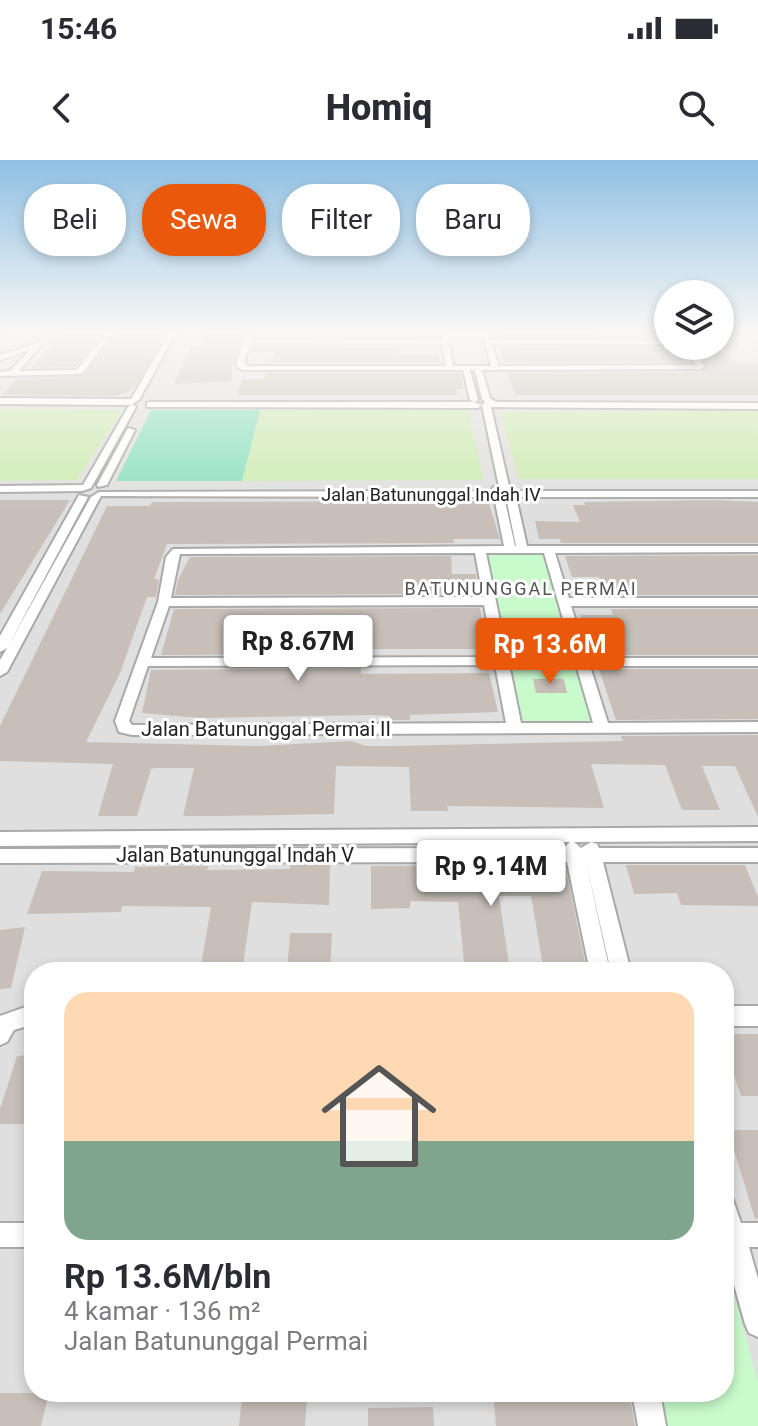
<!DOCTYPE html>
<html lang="id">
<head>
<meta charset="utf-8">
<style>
  :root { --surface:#fff; --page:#f7f7f7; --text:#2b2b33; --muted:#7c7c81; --line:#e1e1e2; --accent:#ea580c }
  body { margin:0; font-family:Roboto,sans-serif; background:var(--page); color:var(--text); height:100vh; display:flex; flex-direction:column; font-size:30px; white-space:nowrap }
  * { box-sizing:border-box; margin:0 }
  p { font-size:26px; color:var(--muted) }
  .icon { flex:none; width:44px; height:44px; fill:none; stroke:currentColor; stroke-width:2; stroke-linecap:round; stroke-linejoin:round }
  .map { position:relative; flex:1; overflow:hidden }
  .side { position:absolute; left:24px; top:802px; width:710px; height:440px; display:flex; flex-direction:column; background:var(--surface); border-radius:32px; box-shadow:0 4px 12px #0003 }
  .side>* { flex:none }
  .banner { position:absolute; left:24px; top:24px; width:710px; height:72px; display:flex; gap:16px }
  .buttons { position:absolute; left:654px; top:120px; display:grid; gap:16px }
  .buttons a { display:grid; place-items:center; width:80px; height:80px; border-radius:50%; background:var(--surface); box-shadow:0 4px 12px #0003; font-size:40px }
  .price { position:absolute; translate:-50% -68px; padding:0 18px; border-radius:8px; background:#fff; color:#222; font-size:26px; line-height:52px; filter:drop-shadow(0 2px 4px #0008) }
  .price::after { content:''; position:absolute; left:50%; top:48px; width:24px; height:18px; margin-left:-12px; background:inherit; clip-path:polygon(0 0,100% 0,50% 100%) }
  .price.current { background:var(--accent); color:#fff }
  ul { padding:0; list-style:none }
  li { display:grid; align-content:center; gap:16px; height:424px; padding:0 40px }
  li+li { border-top:2px solid var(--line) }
  li span { display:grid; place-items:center; height:248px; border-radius:24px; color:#555 }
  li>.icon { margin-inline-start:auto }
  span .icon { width:144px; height:144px; fill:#fffc; stroke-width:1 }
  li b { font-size:34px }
  .pill { padding:0 28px; border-radius:32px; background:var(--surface); box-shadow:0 4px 12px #0003; font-size:28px; line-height:72px }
  .pill.current { background:var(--accent); color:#fff }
  .status { display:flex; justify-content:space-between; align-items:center; height:56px; padding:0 40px; background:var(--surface); direction:ltr }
  .status svg { height:22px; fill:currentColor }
  header { display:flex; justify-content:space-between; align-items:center; height:104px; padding:0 40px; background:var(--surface); font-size:36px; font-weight:800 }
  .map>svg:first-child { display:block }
</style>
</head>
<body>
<div class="status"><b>15:46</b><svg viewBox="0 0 49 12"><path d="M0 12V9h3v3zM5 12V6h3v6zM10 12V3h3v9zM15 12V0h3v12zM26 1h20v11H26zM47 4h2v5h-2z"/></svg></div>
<header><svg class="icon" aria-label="back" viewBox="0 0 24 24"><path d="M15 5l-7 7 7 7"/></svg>Homiq<svg class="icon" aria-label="search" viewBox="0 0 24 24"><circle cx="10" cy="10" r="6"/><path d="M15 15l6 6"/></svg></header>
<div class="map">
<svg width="758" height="1266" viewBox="0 0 758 1266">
  <rect width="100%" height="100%" fill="#f2efe9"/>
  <path fill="#e0dfdf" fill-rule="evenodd" d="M 0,173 L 668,173 L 668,186 L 720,186 L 720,173 L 758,173 L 758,1266 L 0,1266 ZM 34,812 L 724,812 L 724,1232 L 34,1232 Z"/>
  <g fill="#cdebb0">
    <polygon points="0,249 122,250 77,320 0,321"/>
    <polygon points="260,250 468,250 484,320 242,321"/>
    <polygon points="758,251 758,319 519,319 500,252"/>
  </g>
  <g fill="#c8facc">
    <polygon points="482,390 547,390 599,568 517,568"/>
    <polygon points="724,1096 758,1223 758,1266 660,1266 653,1232 724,1232"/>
  </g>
  <polygon fill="#88e0be" points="151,250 260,250 242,321 116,321"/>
  <g fill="#c7bfb8">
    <polygon points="62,173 102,173 76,207 31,208"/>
    <polygon points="116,173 165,173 136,225 126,233 115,236 2,235 17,219 84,216"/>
    <polygon points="207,173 244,173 233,201 231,221 174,224 191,187 201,187"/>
    <polygon points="497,173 597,173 599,177 498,177"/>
    <polygon points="253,186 399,187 399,194 439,194 440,203 270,203 274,192 251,192"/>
    <polygon points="670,186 677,186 690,202 504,203 500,187"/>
    <polygon points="692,186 716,186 737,203 758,203 758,235 516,235 507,213 702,212 706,203"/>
    <polygon points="266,213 460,213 463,229 456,229 457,235 237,235 242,219 264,219"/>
    <polygon points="0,340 70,340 0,454"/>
    <polygon points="713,340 758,342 758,383 561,383 560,379 539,379 535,361 580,362 573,345 585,345 584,342"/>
    <polygon points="488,341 500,379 453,379 454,383 167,384 154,419 159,419 156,437 147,437 120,513 86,582 260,586 351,581 366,586 392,586 623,581 621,576 758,575 758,657 735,606 702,606 720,650 682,650 665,605 591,604 604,648 447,646 448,651 411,651 409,607 336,606 334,654 220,656 183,656 194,608 155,608 151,609 137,656 98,656 113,604 0,601 0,566 107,346 150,346 152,342"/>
    <polygon points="758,395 758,435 606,435 599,417 572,417 565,396"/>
    <polygon points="451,396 452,414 476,414 477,434 175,435 178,420 190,397"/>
    <polygon points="480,448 487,489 363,489 361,494 161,495 174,449"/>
    <polygon points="611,449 758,449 758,495 593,495 580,455 613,455"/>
    <polygon points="361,508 361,514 489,513 498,552 410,555 410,560 390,560 390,556 372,555 200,558 142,553 151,510"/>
    <polygon points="599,509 758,509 758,559 616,560"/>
    <polygon points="533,519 564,519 567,533 536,533"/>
    <polygon points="290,705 330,705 329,745 252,742 242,812 200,812 211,747 122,746 121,752 27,754 42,711 134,712 135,707 174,706 208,706 207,710 290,709"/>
    <polygon points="565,705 587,812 544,812 531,736 499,736 510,812 465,812 458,742 410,741 410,748 371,749 371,706"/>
    <polygon points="626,705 745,705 758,737 758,746 681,745 677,733 634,734"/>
    <polygon points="25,767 11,828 0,829 0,770"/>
    <polygon points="290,773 332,773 330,812 287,812"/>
    <polygon points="724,874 758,874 758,936 741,936 724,885"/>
    <polygon points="34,895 34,964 0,964 0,949 17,896"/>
    <polygon points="728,970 758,970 758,1058 755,1059"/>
    <polygon points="493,1232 629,1232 635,1266 496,1266"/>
    <polygon points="0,1233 49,1233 41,1266 0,1266"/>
    <polygon points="242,1236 307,1236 305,1266 239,1266"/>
    <polygon points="433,1247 434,1266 368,1266 368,1248"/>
  </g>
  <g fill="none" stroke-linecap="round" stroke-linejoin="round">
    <defs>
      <g id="minor">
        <polygon points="0,173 4,173 0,176"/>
        <polygon points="45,173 52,173 19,211 77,210 106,173 113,173 82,214 0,216 0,212 10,211 30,190 0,200 0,195 35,184"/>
        <polygon points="169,173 176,173 139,240 132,244 136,247 91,328 82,331 0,332 0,326 83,325 128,247 132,245 0,244 0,238 131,239"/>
        <path d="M 247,173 L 254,173 L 252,179 L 442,180 L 441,173 L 489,173 L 491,180 L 668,180 L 668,184 L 492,184 L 499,206 L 696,205 L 680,186 L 688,186 L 704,205 L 702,209 L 482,210 L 490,238 L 496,242 L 758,243 L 758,249 L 491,247 L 509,326 L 514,331 L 758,331 L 758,337 L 516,337 L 527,386 L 758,386 L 758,392 L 555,393 L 569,438 L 758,438 L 758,446 L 571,446 L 588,498 L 758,498 L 758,506 L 590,506 L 608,563 L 758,562 L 758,572 L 132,575 L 119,572 L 115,561 L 158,442 L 166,397 L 173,389 L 504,386 L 494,337 L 101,336 L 7,512 L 0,516 L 0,500 L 7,488 L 0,492 L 0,476 L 79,335 L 88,337 L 7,488 L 91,337 L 99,332 L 492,331 L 493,327 L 499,327 L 482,245 L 478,248 L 147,247 L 147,243 L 150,242 L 474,242 L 470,240 L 463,210 L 244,210 L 238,208 L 236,202 ZM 448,176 L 483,176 L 491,206 L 453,206 ZM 251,183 L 442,184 L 446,206 L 248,206 L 244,202 ZM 470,210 L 475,210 L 482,239 L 485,242 L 482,245 L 474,242 L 478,240 ZM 504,337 L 506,337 L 516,386 L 515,386 ZM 475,393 L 483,437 L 171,438 L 180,394 ZM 486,393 L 544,393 L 565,466 L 501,466 ZM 484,445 L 494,497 L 151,498 L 169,446 ZM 503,474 L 567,474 L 593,563 L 521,563 ZM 495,505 L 506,563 L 132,565 L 129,561 L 148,506 Z"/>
        <polygon points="748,173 755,173 758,182"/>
        <polygon points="128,268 135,270 107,325 98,327 97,325"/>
        <polygon points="758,667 758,681 574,682 581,688 591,682 597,684 599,688 758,688 758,702 603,702 631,812 611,812 586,702 610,812 590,812 567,702 0,703 0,689 564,688 570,682 0,686 0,672"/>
        <polygon points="34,844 34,864 14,870 7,882 0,885 0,856"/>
        <rect x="724" y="846" width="34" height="20"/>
        <polygon points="724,1033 732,1037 741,1063 758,1063 758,1087 749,1087 758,1119 758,1177 749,1173 745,1164 724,1089"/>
        <rect x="0" y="1063" width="34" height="24"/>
        <polygon points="632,1232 660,1232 666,1266 638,1266"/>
      </g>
    </defs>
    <use href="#minor" stroke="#a9a9a9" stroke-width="4"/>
    <use href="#minor" fill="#fff" fill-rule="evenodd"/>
  </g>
  <linearGradient id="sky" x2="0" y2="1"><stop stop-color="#8fc0e4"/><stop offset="0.49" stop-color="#f9f8f5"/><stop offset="1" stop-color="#f9f8f5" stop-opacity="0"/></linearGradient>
  <rect width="758" height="351" fill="url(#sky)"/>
  <g text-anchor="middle" stroke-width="6" stroke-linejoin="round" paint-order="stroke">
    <g font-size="18" fill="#222" stroke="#fff">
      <text x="431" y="341">Jalan Batununggal Indah IV</text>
    </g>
    <g font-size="18" letter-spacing="2" fill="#555" stroke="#fff">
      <text x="521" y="435">BATUNUNGGAL PERMAI</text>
    </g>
    <g font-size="20" fill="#222" stroke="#fff">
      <text x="266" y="576">Jalan Batununggal Permai II</text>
      <text x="235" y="702">Jalan Batununggal Indah V</text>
    </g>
  </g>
</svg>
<div class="buttons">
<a><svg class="icon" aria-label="layers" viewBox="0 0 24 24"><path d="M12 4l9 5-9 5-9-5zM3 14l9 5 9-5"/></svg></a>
</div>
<b class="price" style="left:298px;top:523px">Rp 8.67M</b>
<b class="price current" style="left:550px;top:526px">Rp 13.6M</b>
<b class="price" style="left:491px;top:748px">Rp 9.14M</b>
<div class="banner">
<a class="pill">Beli</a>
<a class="pill current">Sewa</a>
<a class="pill">Filter</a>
<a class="pill">Baru</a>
</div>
<section class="side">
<ul>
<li><span style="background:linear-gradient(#ffd9b3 60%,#7fa58c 0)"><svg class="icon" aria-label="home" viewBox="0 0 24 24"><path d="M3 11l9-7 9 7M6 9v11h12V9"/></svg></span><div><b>Rp 13.6M/bln</b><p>4 kamar · 136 m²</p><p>Jalan Batununggal Permai</p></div></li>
</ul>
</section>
</div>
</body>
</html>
